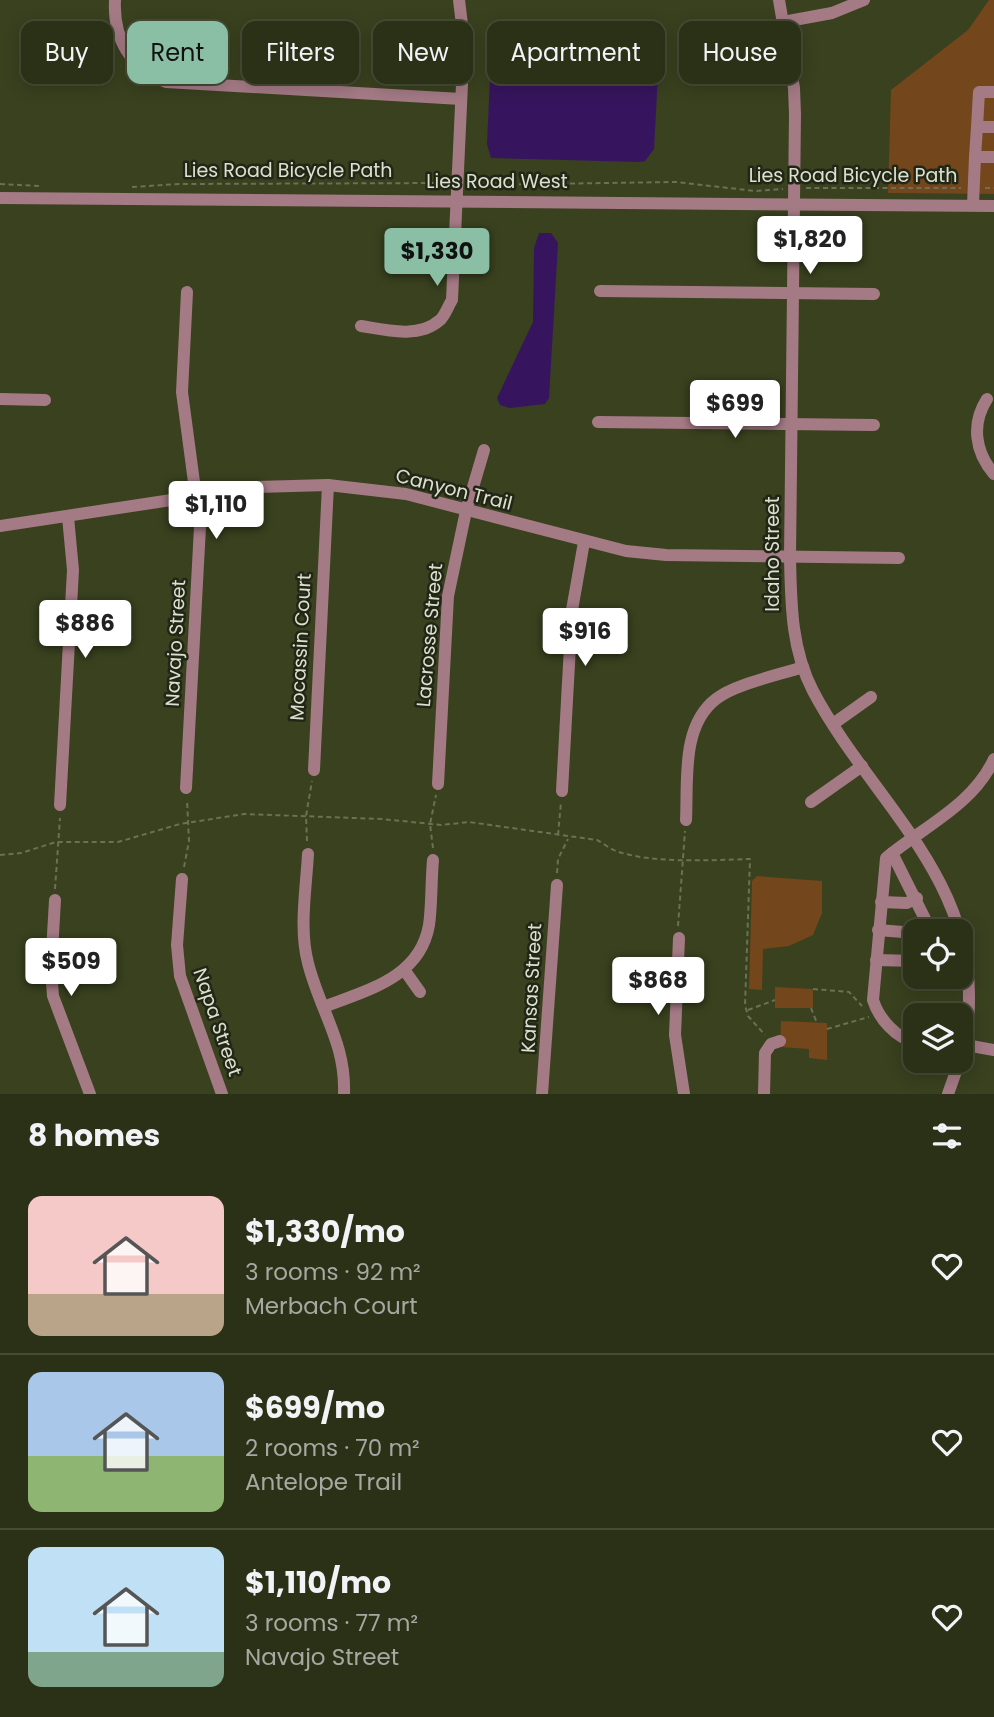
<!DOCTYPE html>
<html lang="en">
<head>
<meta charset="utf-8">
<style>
  :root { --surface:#2b3117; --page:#333920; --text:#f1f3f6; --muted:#a6a9a1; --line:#474c36; --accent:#8abfa5 }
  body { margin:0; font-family:Poppins,sans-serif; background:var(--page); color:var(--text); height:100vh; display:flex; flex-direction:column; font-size:26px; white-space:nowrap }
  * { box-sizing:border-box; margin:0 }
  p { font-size:23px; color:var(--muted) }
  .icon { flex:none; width:38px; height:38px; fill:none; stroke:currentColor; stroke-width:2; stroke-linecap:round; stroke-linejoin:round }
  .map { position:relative; height:1094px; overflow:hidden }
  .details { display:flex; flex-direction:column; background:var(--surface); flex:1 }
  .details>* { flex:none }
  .top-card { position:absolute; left:21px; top:21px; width:952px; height:63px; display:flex; gap:14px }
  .controls { position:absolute; left:903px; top:919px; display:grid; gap:14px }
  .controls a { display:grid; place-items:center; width:70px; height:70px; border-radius:14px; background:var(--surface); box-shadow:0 4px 18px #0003,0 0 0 2px var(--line); font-size:35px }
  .price { position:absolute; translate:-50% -60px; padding:0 16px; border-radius:7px; background:#fff; color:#222; font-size:23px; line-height:46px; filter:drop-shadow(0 2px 4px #0008) }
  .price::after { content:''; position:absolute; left:50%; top:42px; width:21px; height:16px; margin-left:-10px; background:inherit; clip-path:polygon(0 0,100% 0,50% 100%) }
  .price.current { background:var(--accent); color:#111 }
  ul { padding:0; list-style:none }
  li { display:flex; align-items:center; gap:21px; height:175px; padding:0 28px }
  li+li { border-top:2px solid var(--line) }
  li span { display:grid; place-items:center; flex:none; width:196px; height:140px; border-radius:14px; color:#555 }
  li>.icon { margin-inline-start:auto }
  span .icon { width:84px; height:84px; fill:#fffc; stroke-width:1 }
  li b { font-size:30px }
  h2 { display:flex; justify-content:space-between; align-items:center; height:84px; padding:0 28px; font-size:30px }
  .chip { padding:0 24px; border-radius:14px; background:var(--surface); box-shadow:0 4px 18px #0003,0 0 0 2px var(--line); font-size:24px; line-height:63px }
  .chip.current { background:var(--accent); color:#111 }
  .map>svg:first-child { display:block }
</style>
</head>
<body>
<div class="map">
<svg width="994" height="1094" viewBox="0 0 994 1094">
  <rect width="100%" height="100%" fill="#39411f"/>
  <g fill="#73461b">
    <polygon points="989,0 994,0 994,194 888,193 891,90 968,30"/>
    <polygon points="757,876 822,881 822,913 813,935 789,946 763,949 762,990 749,989 752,881"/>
    <polygon points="775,987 813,989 813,1008 775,1008"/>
    <polygon points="781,1021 827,1023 827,1060 809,1058 809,1049 780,1047"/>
  </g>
  <g fill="#37155e">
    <polygon points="507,23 648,29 660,36 654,149 645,161 639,162 491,158 487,144 492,33 499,24"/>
    <polygon points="539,233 551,233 558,243 549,398 545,404 510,408 500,405 497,398 533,322 534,248"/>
  </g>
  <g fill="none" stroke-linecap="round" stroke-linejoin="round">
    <g stroke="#6a7154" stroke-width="2" stroke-dasharray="5 3.5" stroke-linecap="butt">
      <polyline points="0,184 39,186"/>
      <polyline points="468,185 676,182 755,191 783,189"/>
      <polyline points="132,187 179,184 445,183"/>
      <polyline points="806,188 961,188"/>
      <polyline points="985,188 994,188"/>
      <polyline points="558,835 561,802"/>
      <polyline points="307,841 306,816 312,781"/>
      <polyline points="433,848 430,824 436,795"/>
      <path d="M 0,855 L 21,853 L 56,842 L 118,842 L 180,824 L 244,814 L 382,819 L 441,825 L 469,822 L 597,840 C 603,843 610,849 616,851 C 653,864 710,860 750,859 L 745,1005 L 748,1016 L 765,1035"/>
      <polyline points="184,867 189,841 187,800"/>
      <polyline points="557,873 558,859 568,839"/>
      <polyline points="55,889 60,818"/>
      <polyline points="678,926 685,831"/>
      <polyline points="813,989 849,992 862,1006"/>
      <polyline points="811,1008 817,1023"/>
      <polyline points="748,1010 775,1000"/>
      <polyline points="827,1029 869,1017"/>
    </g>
    <g stroke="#a47a85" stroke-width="12">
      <path d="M 115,0 C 113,39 130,67 166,82 L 461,99"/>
      <path d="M 779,0 L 794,88 L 795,114 L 790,557 C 791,603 791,649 813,691 C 867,794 970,872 969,997 C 969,1018 968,1040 961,1060"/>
      <polyline points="783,22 832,13 864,0"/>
      <polyline points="994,92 979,92 977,127 994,127"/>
      <polyline points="975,157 977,127"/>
      <polyline points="0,198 994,206"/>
      <polyline points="973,205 975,157 994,157"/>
      <polyline points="600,291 874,294"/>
      <path d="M 361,326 C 385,330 419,339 440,320 C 445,316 448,306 452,300 L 464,41 L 459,0"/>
      <polyline points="0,399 45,400"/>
      <path d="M 987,399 C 971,424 975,452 994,474"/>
      <polyline points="598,422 874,425"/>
      <polyline points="0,526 257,487 328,485 406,494 626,551 666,555 899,558"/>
      <polyline points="833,724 871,697"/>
      <polyline points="314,770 328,485"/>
      <polyline points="438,784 448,596 466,511 484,450"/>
      <polyline points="186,788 200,527 182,392 187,292"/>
      <polyline points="562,791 572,610 584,542"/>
      <polyline points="811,802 862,766"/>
      <polyline points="60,805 73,570 68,517"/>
      <path d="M 686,820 C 688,780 681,726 716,699 C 735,684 779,675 803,667"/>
      <polyline points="892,853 931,931"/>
      <path d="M 308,854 C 306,890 299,929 308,963 C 320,1011 346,1043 344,1094"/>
      <polyline points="182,879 177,945 180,976 222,1094"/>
      <polyline points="55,900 51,969 53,996 90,1094"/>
      <polyline points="881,902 907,903 917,898"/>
      <polyline points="878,930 915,933"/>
      <polyline points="679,938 675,1035 684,1094"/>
      <polyline points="876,960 915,961"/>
      <polyline points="405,971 420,992"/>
      <path d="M 324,1007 C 367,990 420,978 429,925 C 432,904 431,882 433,860"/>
      <path d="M 915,1042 C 896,1038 879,1019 873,1000 L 886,858 C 923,827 973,805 994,759"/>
      <polyline points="966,1045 994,1050"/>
      <polyline points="542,1094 557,885"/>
      <polyline points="764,1094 765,1053 771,1044 780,1041"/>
      <polyline points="948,1094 960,1060"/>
    </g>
  </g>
  <g text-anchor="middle" stroke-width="5" stroke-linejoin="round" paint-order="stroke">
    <g font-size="19" fill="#dbe1cd" stroke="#222617">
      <text x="288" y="177">Lies Road Bicycle Path</text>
      <text x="853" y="182">Lies Road Bicycle Path</text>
      <text x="497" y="188">Lies Road West</text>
      <text transform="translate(454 489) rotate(14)" y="7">Canyon Trail</text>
      <text transform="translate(772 554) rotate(-90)" y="7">Idaho Street</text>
      <text transform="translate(429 635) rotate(-85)" y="7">Lacrosse Street</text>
      <text transform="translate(175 643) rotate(-87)" y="7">Navajo Street</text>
      <text transform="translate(300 647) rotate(-87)" y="7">Mocassin Court</text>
      <text transform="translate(531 988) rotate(-87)" y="7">Kansas Street</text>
      <text transform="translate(218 1022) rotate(71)" y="7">Napa Street</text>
    </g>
  </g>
</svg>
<div class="controls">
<a><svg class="icon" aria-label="locate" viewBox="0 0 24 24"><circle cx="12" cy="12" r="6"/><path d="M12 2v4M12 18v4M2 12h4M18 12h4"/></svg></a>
<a><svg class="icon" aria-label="layers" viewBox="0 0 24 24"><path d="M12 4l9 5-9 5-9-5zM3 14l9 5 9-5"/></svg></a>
</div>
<b class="price" style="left:810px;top:276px">$1,820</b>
<b class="price current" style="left:437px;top:288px">$1,330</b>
<b class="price" style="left:735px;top:440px">$699</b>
<b class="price" style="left:216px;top:541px">$1,110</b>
<b class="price" style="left:85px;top:660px">$886</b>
<b class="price" style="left:585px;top:668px">$916</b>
<b class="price" style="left:71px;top:998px">$509</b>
<b class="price" style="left:658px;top:1017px">$868</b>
<div class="top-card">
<a class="chip">Buy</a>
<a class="chip current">Rent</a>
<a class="chip">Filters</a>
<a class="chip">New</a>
<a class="chip">Apartment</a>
<a class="chip">House</a>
</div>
</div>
<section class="details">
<h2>8 homes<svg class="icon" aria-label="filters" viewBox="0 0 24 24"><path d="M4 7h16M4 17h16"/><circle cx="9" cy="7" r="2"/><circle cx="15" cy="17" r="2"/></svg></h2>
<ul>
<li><span style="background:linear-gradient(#f6c9c9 70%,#b9a48a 0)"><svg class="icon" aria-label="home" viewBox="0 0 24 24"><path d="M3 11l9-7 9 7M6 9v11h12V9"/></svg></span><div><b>$1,330/mo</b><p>3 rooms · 92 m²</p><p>Merbach Court</p></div><svg class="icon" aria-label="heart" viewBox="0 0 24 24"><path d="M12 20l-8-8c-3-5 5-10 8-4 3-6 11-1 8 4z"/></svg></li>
<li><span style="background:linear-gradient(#a9c7e8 60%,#8fb573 0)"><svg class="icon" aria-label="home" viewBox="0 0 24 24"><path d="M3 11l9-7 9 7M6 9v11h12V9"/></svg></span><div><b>$699/mo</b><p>2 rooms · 70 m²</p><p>Antelope Trail</p></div><svg class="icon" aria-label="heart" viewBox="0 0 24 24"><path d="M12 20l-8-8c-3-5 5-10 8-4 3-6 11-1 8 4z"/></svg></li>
<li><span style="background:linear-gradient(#bfe0f5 75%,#7fa58c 0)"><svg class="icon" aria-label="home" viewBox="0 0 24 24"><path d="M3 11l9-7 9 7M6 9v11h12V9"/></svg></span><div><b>$1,110/mo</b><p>3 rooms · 77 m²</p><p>Navajo Street</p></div><svg class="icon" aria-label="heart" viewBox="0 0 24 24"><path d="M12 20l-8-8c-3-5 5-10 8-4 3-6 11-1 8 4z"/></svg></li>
</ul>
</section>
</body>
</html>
